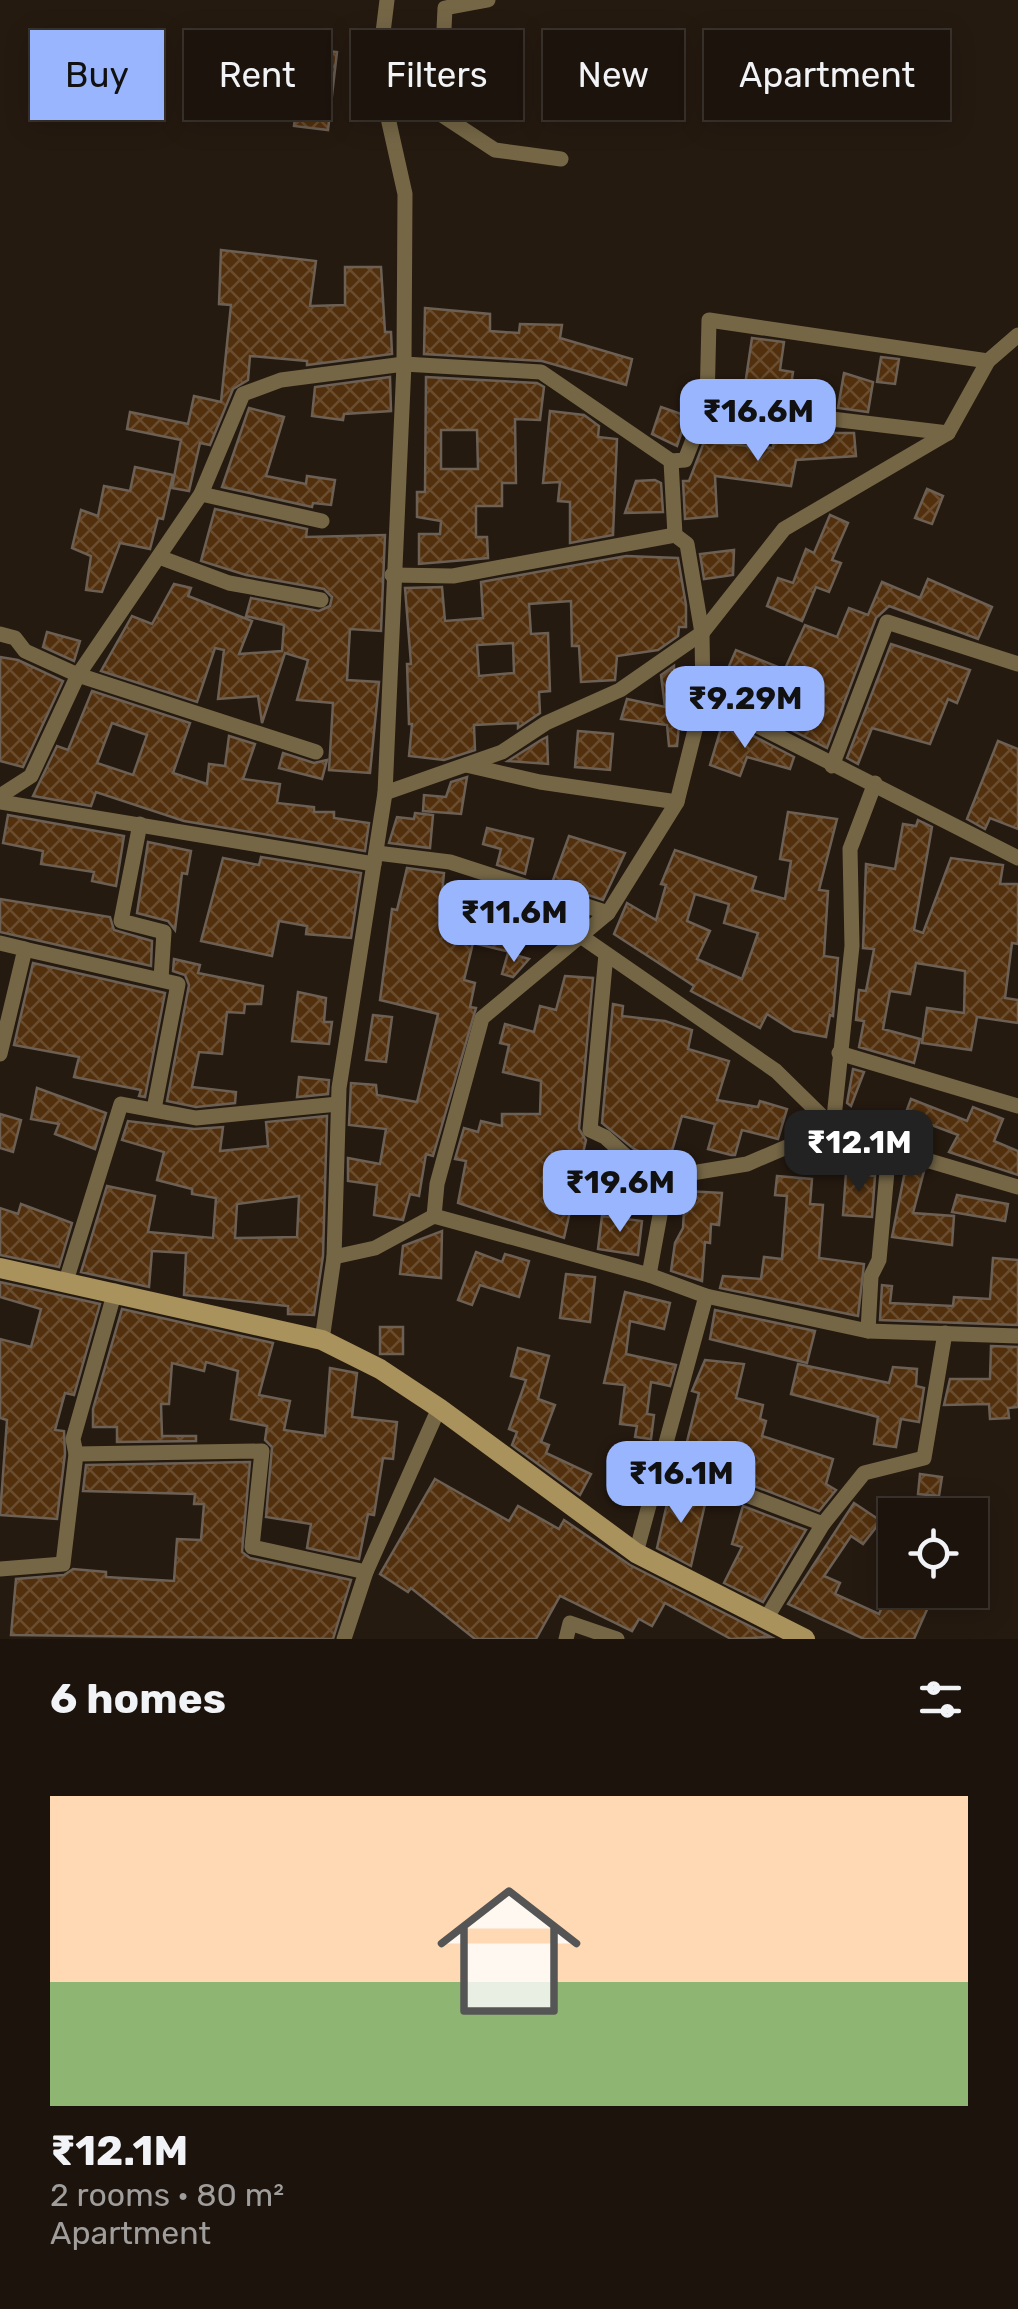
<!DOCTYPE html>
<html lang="en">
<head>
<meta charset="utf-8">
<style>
  :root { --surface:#1c140c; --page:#29211a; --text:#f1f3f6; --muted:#a09e9d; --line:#3a332d; --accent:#99b5fd }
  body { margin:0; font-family:Rubik,sans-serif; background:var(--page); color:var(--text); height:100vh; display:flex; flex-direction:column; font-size:38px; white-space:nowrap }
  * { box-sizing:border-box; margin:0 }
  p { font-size:32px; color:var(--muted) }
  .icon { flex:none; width:55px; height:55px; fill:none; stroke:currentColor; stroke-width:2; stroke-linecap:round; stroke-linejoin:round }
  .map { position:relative; height:1639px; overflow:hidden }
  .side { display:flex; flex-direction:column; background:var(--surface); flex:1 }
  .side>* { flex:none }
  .hud { position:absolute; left:30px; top:30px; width:960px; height:90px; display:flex; gap:20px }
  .controls { position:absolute; left:878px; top:1498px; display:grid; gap:20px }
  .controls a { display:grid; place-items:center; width:110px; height:110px; border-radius:0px; background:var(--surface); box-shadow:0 5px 25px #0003,0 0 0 2px var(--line); font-size:50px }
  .price { position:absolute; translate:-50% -85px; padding:0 22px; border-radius:20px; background:var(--accent); color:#111; font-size:32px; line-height:65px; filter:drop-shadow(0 2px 5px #0008) }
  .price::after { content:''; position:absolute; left:50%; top:60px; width:30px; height:22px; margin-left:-15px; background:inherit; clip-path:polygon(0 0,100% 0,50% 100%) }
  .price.on { background:#222; color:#fff }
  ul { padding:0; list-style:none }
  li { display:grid; align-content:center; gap:20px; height:530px; padding:0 50px }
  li+li { border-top:2px solid var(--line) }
  li span { display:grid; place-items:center; height:310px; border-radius:0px; color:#555 }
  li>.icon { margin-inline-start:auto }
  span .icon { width:180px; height:180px; fill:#fffc; stroke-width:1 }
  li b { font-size:42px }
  h2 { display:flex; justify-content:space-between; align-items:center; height:120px; padding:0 50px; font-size:42px }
  .tag { padding:0 35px; border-radius:0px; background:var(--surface); box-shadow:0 5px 25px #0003,0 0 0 2px var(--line); font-size:35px; line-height:90px }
  .tag.on { background:var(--accent); color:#111 }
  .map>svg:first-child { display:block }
</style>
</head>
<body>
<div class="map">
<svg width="1018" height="1639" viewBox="0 0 1018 1639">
  <defs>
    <pattern id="building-cross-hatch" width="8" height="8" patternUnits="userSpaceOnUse" patternTransform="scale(2.5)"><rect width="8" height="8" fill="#52300d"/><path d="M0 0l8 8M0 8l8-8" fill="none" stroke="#6a4d2f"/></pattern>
  </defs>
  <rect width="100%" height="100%" fill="#251a10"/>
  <g fill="url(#building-cross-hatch)" stroke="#6c5f53" stroke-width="2.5" fill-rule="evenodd">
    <polygon points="304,48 337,52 328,130 294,126"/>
    <polygon points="221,250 316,261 310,306 345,305 345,267 381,267 385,332 391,332 392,354 307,365 307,361 250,356 248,380 233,389 210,445 200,443 189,491 172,488 181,440 127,429 130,412 188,424 194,396 221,402 231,305 219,304"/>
    <polygon points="425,308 490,314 490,331 519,333 520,324 562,325 560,338 632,359 626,385 542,361 424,354"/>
    <polygon points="752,338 784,342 780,370 793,372 789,399 744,392"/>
    <polygon points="881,357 899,359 895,384 877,382"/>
    <polygon points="844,373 873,382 868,412 838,408"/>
    <polygon points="390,377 391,411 344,414 343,420 312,416 315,387"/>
    <path d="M 426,377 L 537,383 L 544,387 L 540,420 L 515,419 L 516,483 L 502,483 L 502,506 L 476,506 L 476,537 L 487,537 L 488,558 L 419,564 L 419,534 L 440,534 L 441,521 L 417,517 L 417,492 L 425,492 ZM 441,430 L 477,430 L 478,469 L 441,469 Z"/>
    <polygon points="661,407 687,416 677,446 652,434"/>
    <polygon points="249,408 284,417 266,476 306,484 307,476 335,480 331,505 313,503 312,507 222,487"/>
    <polygon points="550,411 584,415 599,426 598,437 617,439 613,535 570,543 570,502 558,501 560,482 543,483"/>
    <polygon points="776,424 802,427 801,433 854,433 856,456 796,460 791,486 715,476 717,516 685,519 683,481 689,481 704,442 773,448"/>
    <polygon points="135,467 173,475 163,519 158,518 150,549 120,543 102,592 86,590 91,556 72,548 81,510 98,516 104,486 130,491"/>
    <polygon points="655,480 661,483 663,512 625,513 636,481"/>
    <polygon points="927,489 943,496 932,524 915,518"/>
    <polygon points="215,509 307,529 306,537 385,535 381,631 350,629 347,680 379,682 370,773 329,770 333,703 297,700 308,660 285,653 262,723 258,696 218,699 224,650 215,648 197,702 101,671 132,616 152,624 174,584 191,588 188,596 252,621 239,654 282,651 284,625 246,616 251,598 319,611 330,606 332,597 324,589 246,575 201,561"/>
    <polygon points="830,515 848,523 832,560 841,563 829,592 816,587 802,621 767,606 778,578 793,583 806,549 814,553"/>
    <polygon points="734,550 733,575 704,579 700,554"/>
    <path d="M 626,556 L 678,558 L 686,605 L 686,627 L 679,627 L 678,636 L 658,650 L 617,656 L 615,680 L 581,682 L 579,646 L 572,646 L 571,601 L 529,604 L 531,634 L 548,633 L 550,691 L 539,692 L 540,713 L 518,728 L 518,723 L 474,725 L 475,750 L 444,760 L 409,756 L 412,724 L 409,724 L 407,664 L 411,664 L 405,588 L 442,587 L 445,621 L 483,618 L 481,582 ZM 513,643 L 514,673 L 479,676 L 477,645 Z"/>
    <polygon points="928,579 992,607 978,639 889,606 876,618 827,748 744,706 746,700 719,689 736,650 778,667 762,705 791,718 808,683 783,673 805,625 837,637 849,608 868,615 882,582 920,598"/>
    <polygon points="47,632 80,641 74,661 43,647"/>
    <polygon points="891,644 970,670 957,703 948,699 930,744 872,728 858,764 847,758"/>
    <polygon points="0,657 18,660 63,681 23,767 0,761"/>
    <polygon points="674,666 674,670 685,669 688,692 682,693 677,746 669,746 667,725 621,719 627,699 665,707 661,675"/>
    <path d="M 92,691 L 190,723 L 173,773 L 207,784 L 209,764 L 225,766 L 229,736 L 255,744 L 243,779 L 280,784 L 277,803 L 314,807 L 314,812 L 334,812 L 334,818 L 369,823 L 365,851 L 184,821 L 96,792 L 91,806 L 33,796 L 57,746 L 68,750 ZM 112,723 L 147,735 L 133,775 L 97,763 Z"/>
    <polygon points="722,725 736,727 794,757 790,769 747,757 740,776 710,765"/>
    <polygon points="578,731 613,734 610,770 575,767"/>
    <polygon points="547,737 548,764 508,761 541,740"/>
    <polygon points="998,741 1018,749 1018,829 990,818 985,829 967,819"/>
    <polygon points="283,753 314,763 327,760 322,779 279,768"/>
    <polygon points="467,777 461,814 423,811 424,795 446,797 451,782"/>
    <path d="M 788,812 L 837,819 L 819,890 L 828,891 L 824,956 L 838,958 L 833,1016 L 830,1015 L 826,1037 L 794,1031 L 767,1014 L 760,1028 L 691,991 L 694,986 L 614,934 L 627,903 L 656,920 L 666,885 L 661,884 L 675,850 L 756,877 L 752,890 L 785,899 L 791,861 L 780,859 ZM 695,894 L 729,904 L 724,923 L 758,933 L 742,979 L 697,959 L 710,931 L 687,921 Z"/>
    <polygon points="415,813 433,815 430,848 389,843 397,817 414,819"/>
    <polygon points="8,815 124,836 116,886 92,881 94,872 41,864 43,851 3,843"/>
    <polygon points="918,820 932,827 914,930 923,933 951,858 1003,865 1000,884 1018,884 1018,944 1012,943 1005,998 1018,1000 1018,1023 977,1017 971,1050 922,1043 927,1008 964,1013 965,971 916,963 910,994 890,991 883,1029 920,1039 914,1063 859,1047 864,1021 856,1020 859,990 866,991 874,949 863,948 866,864 895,869 903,824 916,826"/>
    <polygon points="487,828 533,839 525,874 497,865 501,849 483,844"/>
    <polygon points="569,836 625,853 603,900 552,883"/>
    <polygon points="148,842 191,851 187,874 182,873 175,930 168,921 137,913"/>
    <polygon points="261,857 361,873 351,938 306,934 307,926 279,921 272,956 201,941 223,858 259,865"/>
    <polygon points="407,868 444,873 442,894 483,899 486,886 519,896 506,951 473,943 464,980 475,983 470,1007 476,1008 433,1156 426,1154 419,1196 410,1194 403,1220 374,1215 377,1185 348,1181 348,1158 380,1164 386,1129 349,1125 351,1083 376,1085 377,1095 417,1102 438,1014 380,1000 392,909 397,910"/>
    <polygon points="0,899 110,917 114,930 152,941 151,966 0,932"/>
    <polygon points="546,905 575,914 572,929 561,937 538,932"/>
    <polygon points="508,953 529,959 513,977 502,974"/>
    <polygon points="174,959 200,965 198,973 263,986 261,1004 245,1004 244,1013 227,1012 222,1054 199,1052 192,1087 236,1092 235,1103 196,1107 167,1101 189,985 185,975 173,971"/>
    <polygon points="33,963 165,993 145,1097 139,1096 141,1090 74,1077 79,1057 14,1045"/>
    <polygon points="565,976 593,978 579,1129 586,1140 564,1238 458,1203 466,1161 455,1159 464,1128 478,1132 481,1121 502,1126 502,1114 540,1114 541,1081 503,1072 509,1045 500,1043 505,1024 534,1032 540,1006 556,1010"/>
    <polygon points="298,992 326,998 324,1022 332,1022 329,1044 292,1041"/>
    <polygon points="613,1004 623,1006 622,1016 665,1021 692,1030 688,1049 729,1061 717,1100 758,1107 760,1101 787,1109 778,1139 742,1130 735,1155 731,1155 708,1149 715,1124 682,1116 668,1165 634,1149 602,1123"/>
    <polygon points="373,1015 392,1017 386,1062 366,1060"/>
    <polygon points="853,1069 864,1072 851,1106 847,1103"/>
    <polygon points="299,1077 329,1080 328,1094 297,1097"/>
    <polygon points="37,1088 106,1113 95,1149 55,1134 59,1124 31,1119"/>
    <polygon points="911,1099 967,1121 973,1107 1003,1119 994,1141 1018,1151 1018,1175 949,1152 958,1135 905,1115"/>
    <polygon points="0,1114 21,1120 13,1152 0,1148"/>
    <path d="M 327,1116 L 323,1256 L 314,1315 L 288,1314 L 288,1306 L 184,1295 L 186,1253 L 152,1251 L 149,1287 L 81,1272 L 107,1186 L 155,1196 L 148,1232 L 213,1238 L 216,1198 L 192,1194 L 192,1189 L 157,1180 L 164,1152 L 122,1140 L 128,1121 L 194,1129 L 223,1127 L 220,1151 L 268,1146 L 266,1122 ZM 299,1196 L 297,1237 L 235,1238 L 237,1204 Z"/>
    <polygon points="906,1166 924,1171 913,1213 954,1216 952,1245 892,1237"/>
    <polygon points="846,1173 875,1176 872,1217 843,1215"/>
    <polygon points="777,1176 812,1179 810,1204 823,1205 819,1258 864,1264 858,1316 720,1288 723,1276 761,1279 764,1257 782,1259 787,1196 775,1195"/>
    <polygon points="685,1191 722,1193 719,1225 711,1224 710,1243 705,1242 702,1281 671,1271 675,1243 683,1228"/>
    <polygon points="957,1195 1008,1204 1005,1221 952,1212"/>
    <polygon points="21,1204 72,1223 59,1267 0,1255 0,1208 18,1214"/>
    <polygon points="602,1216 642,1221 638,1255 598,1249"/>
    <polygon points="442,1231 441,1278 400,1274 403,1246"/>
    <polygon points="476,1252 502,1262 505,1254 529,1261 519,1297 480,1285 472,1305 458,1300"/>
    <polygon points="993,1258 1018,1260 1018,1325 880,1320 882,1285 892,1286 890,1303 953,1306 954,1297 990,1299"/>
    <polygon points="566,1274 595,1277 590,1322 560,1318"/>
    <polygon points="0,1282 100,1304 74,1395 65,1393 55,1430 64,1431 65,1454 57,1519 0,1515 7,1420 0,1418 0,1339 31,1347 41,1309 0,1297"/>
    <polygon points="625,1292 670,1303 664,1329 630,1321 626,1354 676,1365 670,1386 651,1382 647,1414 654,1415 651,1439 635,1437 637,1426 620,1424 625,1385 604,1383"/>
    <polygon points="122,1309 273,1343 259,1395 290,1401 284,1430 325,1436 330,1368 357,1373 352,1417 397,1422 393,1459 383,1458 374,1515 368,1514 359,1559 307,1548 311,1524 266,1517 272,1447 265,1440 267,1426 231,1419 238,1371 206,1362 204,1371 172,1363 169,1404 161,1404 162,1436 196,1436 196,1441 117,1442 117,1427 93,1427 93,1409"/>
    <polygon points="715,1310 815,1331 807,1363 710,1339"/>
    <rect x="380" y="1327" width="23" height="27"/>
    <polygon points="991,1346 1018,1347 1018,1407 1008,1408 1009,1418 990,1419 989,1404 944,1405 950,1379 990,1379"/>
    <polygon points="518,1348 549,1356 538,1399 555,1405 541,1442 549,1445 546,1453 591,1474 580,1495 512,1445 517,1432 509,1429 526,1380 511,1376"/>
    <polygon points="705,1360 744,1364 736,1398 763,1405 760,1419 766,1421 762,1436 833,1459 826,1484 836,1490 819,1511 749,1484 751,1474 708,1464 696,1470 681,1466 699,1393 692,1391"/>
    <polygon points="798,1364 889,1383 893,1367 917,1369 916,1386 924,1388 919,1422 901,1419 896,1447 874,1444 878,1417 791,1394"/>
    <polygon points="250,1462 242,1552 250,1558 351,1580 333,1639 11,1635 16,1579 64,1575 73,1569 106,1572 106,1577 174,1581 177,1539 201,1540 204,1504 194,1504 195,1494 83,1491 86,1465"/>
    <polygon points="920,1474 942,1477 939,1496 918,1494"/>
    <polygon points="435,1479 509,1521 518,1506 559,1529 564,1520 630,1565 771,1637 731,1639 665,1603 652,1626 639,1619 632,1631 560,1596 536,1639 475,1639 411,1588 408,1592 380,1574"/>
    <polygon points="671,1486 690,1492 688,1500 705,1504 691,1566 657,1548"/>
    <polygon points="854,1503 881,1521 863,1544 851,1536 824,1576 840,1583 835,1594 879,1614 889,1590 918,1590 933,1596 914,1639 864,1639 788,1604"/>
    <polygon points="743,1506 806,1530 763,1602 724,1583 742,1547 732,1544"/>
  </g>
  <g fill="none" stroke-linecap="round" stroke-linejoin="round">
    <g stroke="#756746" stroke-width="15">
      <polyline points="378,73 495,150 561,159"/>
      <polyline points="440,114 445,8 488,0"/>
      <polyline points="707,404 948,433"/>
      <polyline points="671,461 685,460 707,404 709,320 988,361"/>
      <polyline points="201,494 322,521"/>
      <polyline points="159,557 229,583 321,600"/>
      <polyline points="392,575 453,576 675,535"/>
      <polyline points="0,634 15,638 25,651 78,675 316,752"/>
      <polyline points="703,698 1018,858"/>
      <polyline points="466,765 540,782 677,802"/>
      <polyline points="832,766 887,622 1018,664"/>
      <polyline points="385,793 502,752 546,723 620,690 702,633 784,529 948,433 988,361 1018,335"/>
      <polyline points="0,796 31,776 78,675 201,494 243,394 281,380 404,364 541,372 671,461 675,535 687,544 702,633 703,698 677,802 608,913 482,1018 437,1184 434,1216"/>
      <polyline points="0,802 374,864"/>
      <polyline points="140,824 121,921 164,932 161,979"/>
      <polyline points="377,853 450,862 608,913"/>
      <polyline points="582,937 776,1071 833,1127 889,1149 1018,1187"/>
      <polyline points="0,943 25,949 0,1054"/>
      <polyline points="24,949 178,984 154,1109"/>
      <polyline points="606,954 590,1130 605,1137 628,1158 667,1177"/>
      <polyline points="839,1053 1018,1106"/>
      <polyline points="334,1257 375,1248 434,1216 649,1275 706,1296 868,1331 1018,1336"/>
      <polyline points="649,1275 667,1177 747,1164 833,1127 852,946 850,849 875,783"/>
      <polyline points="66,1281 121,1104 196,1118 338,1104"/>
      <polyline points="868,1331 871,1276 879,1260 889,1149"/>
      <polyline points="322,1340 334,1257 339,1088 385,793 404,364 405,194 378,73 387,0"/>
      <polyline points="76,1454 262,1451 252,1547 366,1572"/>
      <polyline points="656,1471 741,1493 823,1524"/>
      <polyline points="636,1553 706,1296"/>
      <polyline points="0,1569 63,1564 76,1454 73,1439 115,1291"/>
      <polyline points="766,1619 823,1524 864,1473 924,1458 945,1333"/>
      <polyline points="344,1639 366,1572 439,1408"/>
      <polyline points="566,1639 570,1623 617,1639"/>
    </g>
    <polyline stroke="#a9925c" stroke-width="20" points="0,1268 322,1340 380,1369 439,1408 636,1553 805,1639"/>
  </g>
</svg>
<div class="controls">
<a><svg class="icon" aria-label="locate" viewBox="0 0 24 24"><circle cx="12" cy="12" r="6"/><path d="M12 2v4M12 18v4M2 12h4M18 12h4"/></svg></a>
</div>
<b class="price" style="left:758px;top:464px">₹16.6M</b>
<b class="price" style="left:745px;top:751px">₹9.29M</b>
<b class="price" style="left:514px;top:965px">₹11.6M</b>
<b class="price on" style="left:859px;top:1195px">₹12.1M</b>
<b class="price" style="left:620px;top:1235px">₹19.6M</b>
<b class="price" style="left:681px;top:1526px">₹16.1M</b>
<div class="hud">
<a class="tag on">Buy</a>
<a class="tag">Rent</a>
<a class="tag">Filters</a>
<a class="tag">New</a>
<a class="tag">Apartment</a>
</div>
</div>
<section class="side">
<h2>6 homes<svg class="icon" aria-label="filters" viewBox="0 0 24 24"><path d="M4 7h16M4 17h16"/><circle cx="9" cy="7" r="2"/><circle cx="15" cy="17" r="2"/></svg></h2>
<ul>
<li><span style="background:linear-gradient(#ffd9b3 60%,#8fb573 0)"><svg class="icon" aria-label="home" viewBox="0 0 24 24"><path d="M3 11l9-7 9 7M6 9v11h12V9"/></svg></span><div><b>₹12.1M</b><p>2 rooms · 80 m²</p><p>Apartment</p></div></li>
</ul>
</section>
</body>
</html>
